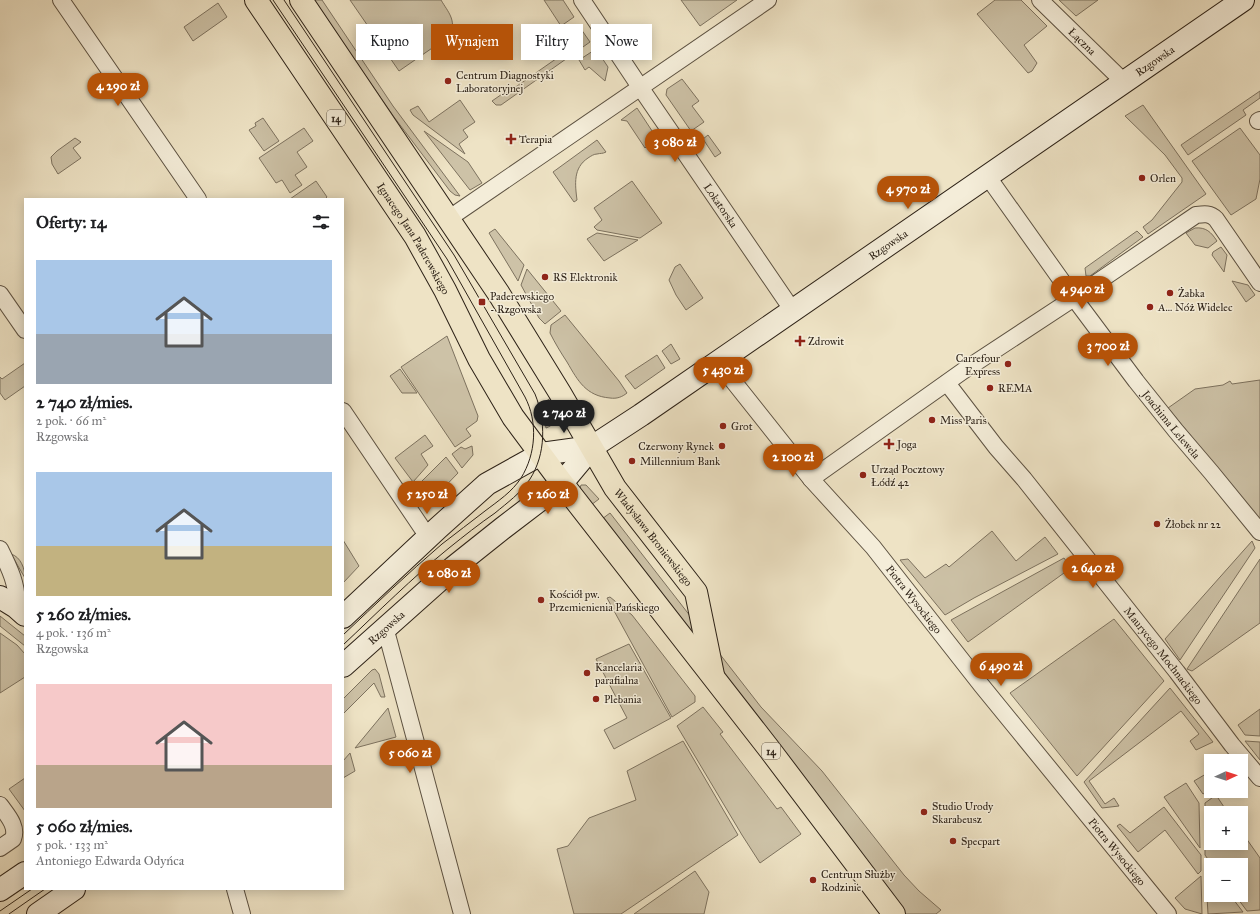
<!DOCTYPE html>
<html lang="pl">
<head>
<meta charset="utf-8">
<style>
  :root { --surface:#fff; --page:#f2f2f2; --text:#202124; --muted:#757577; --accent:#b45309 }
  body { margin:0; font-family:"IM FELL Great Primer",serif; background:var(--page); color:var(--text); height:100vh; display:flex; flex-direction:column; font-size:15px; white-space:nowrap }
  * { box-sizing:border-box; margin:0 }
  p { font-size:13px; color:var(--muted) }
  .icon { flex:none; width:22px; height:22px; fill:none; stroke:currentColor; stroke-width:2; stroke-linecap:round; stroke-linejoin:round }
  .map { position:relative; flex:1; overflow:hidden }
  .drawer { position:absolute; left:24px; top:198px; width:320px; height:692px; display:flex; flex-direction:column; background:var(--surface); border-radius:0px; box-shadow:0 2px 10px #0003 }
  .drawer>* { flex:none }
  .hud { position:absolute; left:356px; top:24px; width:380px; height:36px; display:flex; gap:8px }
  .needle { width:26px; rotate:87deg }
  .tools { position:absolute; left:1204px; top:754px; display:grid; gap:8px }
  .tools a { display:grid; place-items:center; width:44px; height:44px; border-radius:0px; background:var(--surface); box-shadow:0 2px 10px #0003; font-size:20px }
  .price { position:absolute; translate:-50% -34px; padding:0 9px; border-radius:14px; background:var(--accent); color:#fff; font-size:13px; line-height:26px; filter:drop-shadow(0 1px 2px #0008) }
  .price::after { content:''; position:absolute; left:50%; top:24px; width:12px; height:9px; margin-left:-6px; background:inherit; clip-path:polygon(0 0,100% 0,50% 100%) }
  .price.active { background:#222; color:#fff }
  ul { padding:0; list-style:none }
  li { display:grid; align-content:center; gap:8px; height:212px; padding:0 12px }
  li span { display:grid; place-items:center; height:124px; border-radius:0px; color:#555 }
  li>.icon { margin-inline-start:auto }
  span .icon { width:72px; height:72px; fill:#fffc; stroke-width:1 }
  li b { font-size:17px }
  h2 { display:flex; justify-content:space-between; align-items:center; height:48px; padding:0 12px; font-size:17px }
  .tag { padding:0 14px; border-radius:0px; background:var(--surface); box-shadow:0 2px 10px #0003; font-size:14px; line-height:36px }
  .tag.active { background:var(--accent); color:#fff }
  .map>svg:first-child { display:block }
</style>
</head>
<body>
<div class="map">
<svg width="1260" height="914" viewBox="0 0 1260 914">
  <rect width="100%" height="100%" fill="#eee3c5"/>
  <filter id="stains"><feTurbulence type="fractalNoise" baseFrequency=".005" numOctaves="4"/><feColorMatrix values="0 0 0 0 .2 0 0 0 0 .09 0 0 0 0 .02 0 0 0 .5 -.17"/></filter>
  <radialGradient id="worn" r=".72"><stop offset=".6" stop-color="#630" stop-opacity="0"/><stop offset="1" stop-color="#630" stop-opacity=".3"/></radialGradient>
  <g fill="#cdc2a7" stroke="#7d725f">
    <polygon points="313,0 322,0 393,106 460,196 455,195 450,191 394,117"/>
    <path d="M 350,0 L 441,0 C 448,12 456,19 451,35 L 399,71 Z"/>
    <polygon points="544,0 563,0 574,17 561,26"/>
    <polygon points="681,0 737,0 700,26"/>
    <polygon points="995,0 1021,0 1047,26 1024,45 1037,63 1032,71 1028,73 977,14"/>
    <polygon points="1059,0 1098,0 1076,16"/>
    <polygon points="218,3 227,17 193,41 184,27"/>
    <polygon points="581,29 590,42 501,105 496,105 492,101 505,92 507,93 573,47 569,38"/>
    <polygon points="596,49 608,67 605,81 589,67 585,70 579,60"/>
    <polygon points="682,79 699,101 692,106 704,122 691,131 666,95 667,89"/>
    <polygon points="1260,91 1260,98 1243,110 1246,115 1188,155 1181,145"/>
    <polygon points="460,100 475,122 463,130 468,137 459,144 465,154 413,115 410,110 418,106 429,122"/>
    <polygon points="1143,105 1206,194 1148,234 1143,227 1152,220 1182,182 1182,178 1165,155 1125,116"/>
    <polygon points="637,108 656,137 645,148 627,121 621,120"/>
    <polygon points="263,118 279,141 264,151 249,130 256,126 255,123"/>
    <polygon points="304,128 313,141 297,152 307,167 295,175 302,185 290,193 282,180 276,183 259,158"/>
    <polygon points="1240,128 1260,155 1260,179 1256,199 1231,215 1192,161"/>
    <polygon points="424,131 468,162 482,183 470,190"/>
    <polygon points="708,135 721,153 715,157 703,139"/>
    <polygon points="75,138 81,142 73,148 81,158 58,174 52,164 51,157 57,151"/>
    <path d="M 597,140 L 606,152 C 602,154 601,153 597,154 C 594,154 591,156 588,158 C 573,168 575,184 577,200 L 574,202 L 553,172 Z"/>
    <polygon points="316,181 327,197 325,199 290,199"/>
    <polygon points="632,181 662,223 640,238 597,230 594,227 602,220 594,208"/>
    <path d="M 1195,228 C 1206,227 1211,232 1217,241 L 1208,248 L 1195,245 L 1186,233 Z"/>
    <polygon points="495,229 524,265 518,281 489,233"/>
    <polygon points="1137,231 1143,237 1090,276 1086,276 1085,268"/>
    <polygon points="597,233 638,240 604,261 587,239"/>
    <polygon points="1221,247 1227,255 1224,272 1212,255 1213,252"/>
    <polygon points="680,264 703,298 686,310 676,295 669,280 675,267"/>
    <polygon points="527,269 561,311 545,324 539,318 521,285"/>
    <polygon points="1232,281 1248,285 1255,295 1246,302"/>
    <path d="M 565,315 L 619,381 L 627,393 C 622,397 617,399 610,398 C 586,396 578,381 567,362 C 561,353 555,343 550,333 L 551,325 Z"/>
    <polygon points="447,336 478,416 477,421 466,429 471,436 455,447 401,367"/>
    <polygon points="671,344 680,359 671,364 662,351"/>
    <polygon points="657,355 665,368 635,389 625,376"/>
    <polygon points="25,363 25,386 5,400 0,393 0,377 2,379"/>
    <polygon points="400,369 417,393 402,393 390,376"/>
    <polygon points="1260,380 1260,520 1168,408 1195,389 1223,385 1230,381 1232,384"/>
    <path d="M 552,397 C 557,409 560,423 546,428 L 542,404 Z"/>
    <polygon points="425,435 433,446 421,454 428,465 413,482 395,458"/>
    <polygon points="472,446 473,455 462,468 452,454 461,447 465,449"/>
    <polygon points="446,457 458,473 426,506 414,489"/>
    <polygon points="581,485 586,485 599,499 591,505 580,488"/>
    <polygon points="610,513 761,707 822,771 904,875 919,891 941,910 936,914 904,914 602,519"/>
    <polygon points="992,531 1016,561 1045,537 1058,554 974,598 945,615 900,560 908,559 925,578 946,564 949,567"/>
    <polygon points="343,540 359,566 343,583"/>
    <polygon points="1252,541 1255,548 1180,660 1165,639"/>
    <path d="M 11,554 C 21,557 25,569 25,578 Z"/>
    <polygon points="1064,558 1071,568 968,642 951,620"/>
    <polygon points="1260,559 1260,623 1192,671 1187,669"/>
    <polygon points="610,597 632,615 695,696 695,702 672,717 607,598"/>
    <polygon points="0,616 25,636 25,646 0,626"/>
    <polygon points="1114,619 1164,681 1077,776 1010,693"/>
    <polygon points="0,633 17,645 25,654 25,677 0,693"/>
    <polygon points="629,644 671,718 614,749 604,730 627,718 596,659"/>
    <polygon points="375,669 379,674 385,697 381,697 374,683 343,714 343,699 372,670"/>
    <polygon points="1170,688 1213,742 1196,750 1190,741 1199,734 1181,711 1089,781 1105,804 1114,798 1119,806 1102,808 1084,782"/>
    <polygon points="703,707 723,732 720,734 777,809 781,807 801,834 760,863 742,835 677,726"/>
    <polygon points="388,708 396,737 355,748"/>
    <polygon points="1260,709 1260,736 1245,735 1238,725"/>
    <polygon points="683,741 738,835 621,914 574,914 557,849 568,846 589,818 636,800 627,771"/>
    <polygon points="1245,741 1260,742 1260,760"/>
    <polygon points="350,753 355,771 343,778 343,761"/>
    <polygon points="1211,771 1211,789 1203,794 1194,781"/>
    <polygon points="25,778 25,811 9,789"/>
    <polygon points="1186,783 1199,803 1200,848 1164,797"/>
    <polygon points="1216,795 1228,813 1211,813 1211,843 1241,843 1241,831 1260,858 1260,910 1247,911 1235,895 1241,895 1241,865 1212,865 1205,855 1205,803"/>
    <polygon points="1164,807 1201,855 1201,871 1198,874 1165,830 1138,852 1117,826 1120,824 1130,833"/>
    <polygon points="1205,862 1211,870 1211,895 1230,895 1243,912 1208,914"/>
    <polygon points="695,871 709,892 704,914 634,914"/>
    <polygon points="1201,876 1202,914 1185,909 1175,898"/>
  </g>
  <g fill="none" stroke-linecap="round" stroke-linejoin="round">
    <defs>
      <g id="street">
        <polyline points="61,0 198,199"/>
        <path id="s1" d="M 582,0 L 640,87 L 793,311"/>
        <path id="s2" d="M 1040,0 L 1124,82"/>
        <polyline points="1258,121 1260,120"/>
        <path id="s3" d="M 988,177 L 1074,298 L 1136,381 L 1176,431 L 1211,472 L 1260,532"/>
        <polyline points="448,219 768,0"/>
        <polyline points="0,294 25,330"/>
        <path id="s4" d="M 718,362 L 811,479 L 873,547 L 982,686 L 1168,914"/>
        <path id="s5" d="M 947,383 L 996,447 L 1024,479 L 1177,672 L 1232,745 L 1260,778"/>
        <polyline points="343,411 428,537"/>
        <path d="M 811,479 L 963,371 L 1074,298 L 1196,215 C 1204,214 1210,213 1216,219 L 1260,283"/>
        <path d="M 0,549 C 9,567 19,587 16,607"/>
        <polyline points="385,627 462,914"/>
        <path d="M 0,805 C 7,815 18,826 13,839 L 0,848"/>
        <polyline points="235,889 242,914"/>
      </g>
      <g id="secondary">
        <polyline points="0,597 16,607 25,615"/>
        <polyline points="343,617 438,528 487,484 541,454 592,447"/>
        <path id="s6" d="M 343,666 L 454,567 L 503,528 L 562,483 L 592,447 L 641,415 L 1243,0"/>
        <polyline points="0,890 25,873"/>
        <polyline points="38,914 74,889"/>
      </g>
      <g id="primary">
        <path id="s7" d="M 256,0 L 415,236 L 445,290 L 479,359 L 513,417 L 562,483 L 770,750 L 894,914"/>
        <path id="s8" d="M 301,0 L 499,294 L 560,393 L 615,488 L 696,592 L 713,675"/>
      </g>
    </defs>
    <use href="#street" stroke="#5d5242" stroke-width="18"/>
    <use href="#secondary" stroke="#2d2217" stroke-width="24"/>
    <use href="#primary" stroke="#2d2217" stroke-width="24"/>
    <use href="#street" stroke="#f4edd9" stroke-width="16"/>
    <use href="#secondary" stroke="#f4edd9" stroke-width="22"/>
    <use href="#primary" stroke="#eee3c5" stroke-width="22"/>
    <g stroke="#2d2217" stroke-width="1">
      <path d="M 273,0 L 447,259 L 525,397 C 538,422 536,454 521,478 C 512,492 498,501 485,511 C 471,522 456,533 442,544 C 408,573 376,604 343,635"/>
      <path d="M 284,0 L 454,255 L 535,394 C 546,421 546,454 530,479 C 521,493 507,503 495,513 C 479,524 464,536 449,548 C 412,578 378,612 343,645"/>
      <polyline points="0,911 32,889"/>
      <polyline points="9,914 45,889"/>
    </g>
  </g>
  <g fill="#8f2418" stroke="#f4edd9" stroke-width="1.5">
    <circle cx="448" cy="81" r="4"/>
    <path d="M509 133h4v4h4v4h-4v4h-4v-4h-4v-4h4z"/>
    <circle cx="1142" cy="178" r="4"/>
    <circle cx="545" cy="277" r="4"/>
    <circle cx="1170" cy="293" r="4"/>
    <rect x="478" y="298" width="8" height="8" rx="2"/>
    <circle cx="1150" cy="307" r="4"/>
    <path d="M798 335h4v4h4v4h-4v4h-4v-4h-4v-4h4z"/>
    <circle cx="1008" cy="364" r="4"/>
    <circle cx="990" cy="388" r="4"/>
    <circle cx="932" cy="420" r="4"/>
    <circle cx="723" cy="426" r="4"/>
    <path d="M887 438h4v4h4v4h-4v4h-4v-4h-4v-4h4z"/>
    <circle cx="722" cy="446" r="4"/>
    <circle cx="632" cy="461" r="4"/>
    <circle cx="863" cy="475" r="4"/>
    <circle cx="1157" cy="524" r="4"/>
    <circle cx="541" cy="600" r="4"/>
    <circle cx="587" cy="673" r="4"/>
    <circle cx="596" cy="699" r="4"/>
    <circle cx="924" cy="812" r="4"/>
    <circle cx="953" cy="841" r="4"/>
    <circle cx="813" cy="880" r="4"/>
  </g>
  <g text-anchor="middle" stroke-width="3" stroke-linejoin="round" paint-order="stroke">
    <g fill="#f4edd9" stroke="#695f51" stroke-width="1">
      <rect x="327" y="110" width="18" height="16" rx="3"/>
      <rect x="762" y="743" width="18" height="16" rx="3"/>
    </g>
    <g font-size="10" font-weight="bold" fill="#2d2217">
      <text x="336" y="122">14</text>
      <text x="771" y="755">14</text>
    </g>
    <g font-size="11" fill="#2d2217" stroke="#f4edd9">
      <text dy="4" stroke="none"><textPath href="#s2" startOffset="59">Łączna</textPath></text>
      <text dy="4" stroke="none"><textPath href="#s6" startOffset="1015">Rzgowska</textPath></text>
      <text dy="4" stroke="none"><textPath href="#s1" startOffset="248">Lokatorska</textPath></text>
      <text dy="4" stroke="none"><textPath href="#s7" startOffset="286">Ignacego Jana Paderewskiego</textPath></text>
      <text dy="4" stroke="none"><textPath href="#s6" startOffset="691">Rzgowska</textPath></text>
      <text dy="4" stroke="none"><textPath href="#s3" startOffset="308">Joachima Lelewela</textPath></text>
      <text dy="4" stroke="none"><textPath href="#s8" startOffset="643">Władysława Broniewskiego</textPath></text>
      <text dy="4" stroke="none"><textPath href="#s4" startOffset="308">Piotra Wysockiego</textPath></text>
      <text dy="4" stroke="none"><textPath href="#s6" startOffset="58">Rzgowska</textPath></text>
      <text dy="4" stroke="none"><textPath href="#s5" startOffset="348">Maurycego Mochnackiego</textPath></text>
      <text dy="4" stroke="none"><textPath href="#s4" startOffset="632">Piotra Wysockiego</textPath></text>
    </g>
    <g font-size="11" fill="#2d2217" stroke="#f4edd9" text-anchor="start">
      <text x="456" y="79">Centrum Diagnostyki<tspan x="456" dy="13">Laboratoryjnej</tspan></text>
      <text x="519" y="143">Terapia</text>
      <text x="1150" y="182">Orlen</text>
      <text x="553" y="281">RS Elektronik</text>
      <text x="1178" y="297">Żabka</text>
      <text x="490" y="300">Paderewskiego<tspan x="490" dy="13">- Rzgowska</tspan></text>
      <text x="1158" y="311">A... Nóż Widelec</text>
      <text x="808" y="345">Zdrowit</text>
      <text x="1000" y="362" text-anchor="end">Carrefour<tspan x="1000" dy="13">Express</tspan></text>
      <text x="998" y="392">REMA</text>
      <text x="940" y="424">Miss Paris</text>
      <text x="731" y="430">Grot</text>
      <text x="897" y="448">Joga</text>
      <text x="714" y="450" text-anchor="end">Czerwony Rynek</text>
      <text x="640" y="465">Millennium Bank</text>
      <text x="871" y="473">Urząd Pocztowy<tspan x="871" dy="13">Łódź 42</tspan></text>
      <text x="1165" y="528">Żłobek nr 22</text>
      <text x="549" y="598">Kościół pw.<tspan x="549" dy="13">Przemienienia Pańskiego</tspan></text>
      <text x="595" y="671">Kancelaria<tspan x="595" dy="13">parafialna</tspan></text>
      <text x="604" y="703">Plebania</text>
      <text x="932" y="810">Studio Urody<tspan x="932" dy="13">Skarabeusz</tspan></text>
      <text x="961" y="845">Specpart</text>
      <text x="821" y="878">Centrum Służby<tspan x="821" dy="13">Rodzinie</tspan></text>
    </g>
  </g>
  <rect width="100%" height="100%" filter="url(#stains)"/>
  <rect width="100%" height="100%" fill="url(#worn)"/>
</svg>
<div class="tools">
<a><svg class="needle" viewBox="-14 -14 28 28"><path d="M0-13l5 13h-10z" fill="#e53935"/><path d="M0 13l5-13h-10z" fill="#757577"/></svg></a>
<a>+</a>
<a>−</a>
</div>
<b class="price" style="left:118px;top:107px">4 290 zł</b>
<b class="price" style="left:675px;top:163px">3 080 zł</b>
<b class="price" style="left:908px;top:210px">4 970 zł</b>
<b class="price" style="left:1082px;top:310px">4 940 zł</b>
<b class="price" style="left:1108px;top:367px">3 700 zł</b>
<b class="price" style="left:723px;top:391px">5 430 zł</b>
<b class="price active" style="left:564px;top:434px">2 740 zł</b>
<b class="price" style="left:793px;top:478px">2 100 zł</b>
<b class="price" style="left:427px;top:515px">5 250 zł</b>
<b class="price" style="left:548px;top:515px">5 260 zł</b>
<b class="price" style="left:1093px;top:589px">2 640 zł</b>
<b class="price" style="left:449px;top:594px">2 080 zł</b>
<b class="price" style="left:1001px;top:687px">6 490 zł</b>
<b class="price" style="left:410px;top:774px">5 060 zł</b>
<div class="hud">
<a class="tag">Kupno</a>
<a class="tag active">Wynajem</a>
<a class="tag">Filtry</a>
<a class="tag">Nowe</a>
</div>
<section class="drawer">
<h2>Oferty: 14<svg class="icon" aria-label="filters" viewBox="0 0 24 24"><path d="M4 7h16M4 17h16"/><circle cx="9" cy="7" r="2"/><circle cx="15" cy="17" r="2"/></svg></h2>
<ul>
<li><span style="background:linear-gradient(#a9c7e8 60%,#9aa5b1 0)"><svg class="icon" aria-label="home" viewBox="0 0 24 24"><path d="M3 11l9-7 9 7M6 9v11h12V9"/></svg></span><div><b>2 740 zł/mies.</b><p>2 pok. · 66 m²</p><p>Rzgowska</p></div></li>
<li><span style="background:linear-gradient(#a9c7e8 60%,#c2b280 0)"><svg class="icon" aria-label="home" viewBox="0 0 24 24"><path d="M3 11l9-7 9 7M6 9v11h12V9"/></svg></span><div><b>5 260 zł/mies.</b><p>4 pok. · 136 m²</p><p>Rzgowska</p></div></li>
<li><span style="background:linear-gradient(#f6c9c9 65%,#b9a48a 0)"><svg class="icon" aria-label="home" viewBox="0 0 24 24"><path d="M3 11l9-7 9 7M6 9v11h12V9"/></svg></span><div><b>5 060 zł/mies.</b><p>5 pok. · 133 m²</p><p>Antoniego Edwarda Odyńca</p></div></li>
</ul>
</section>
</div>
</body>
</html>
